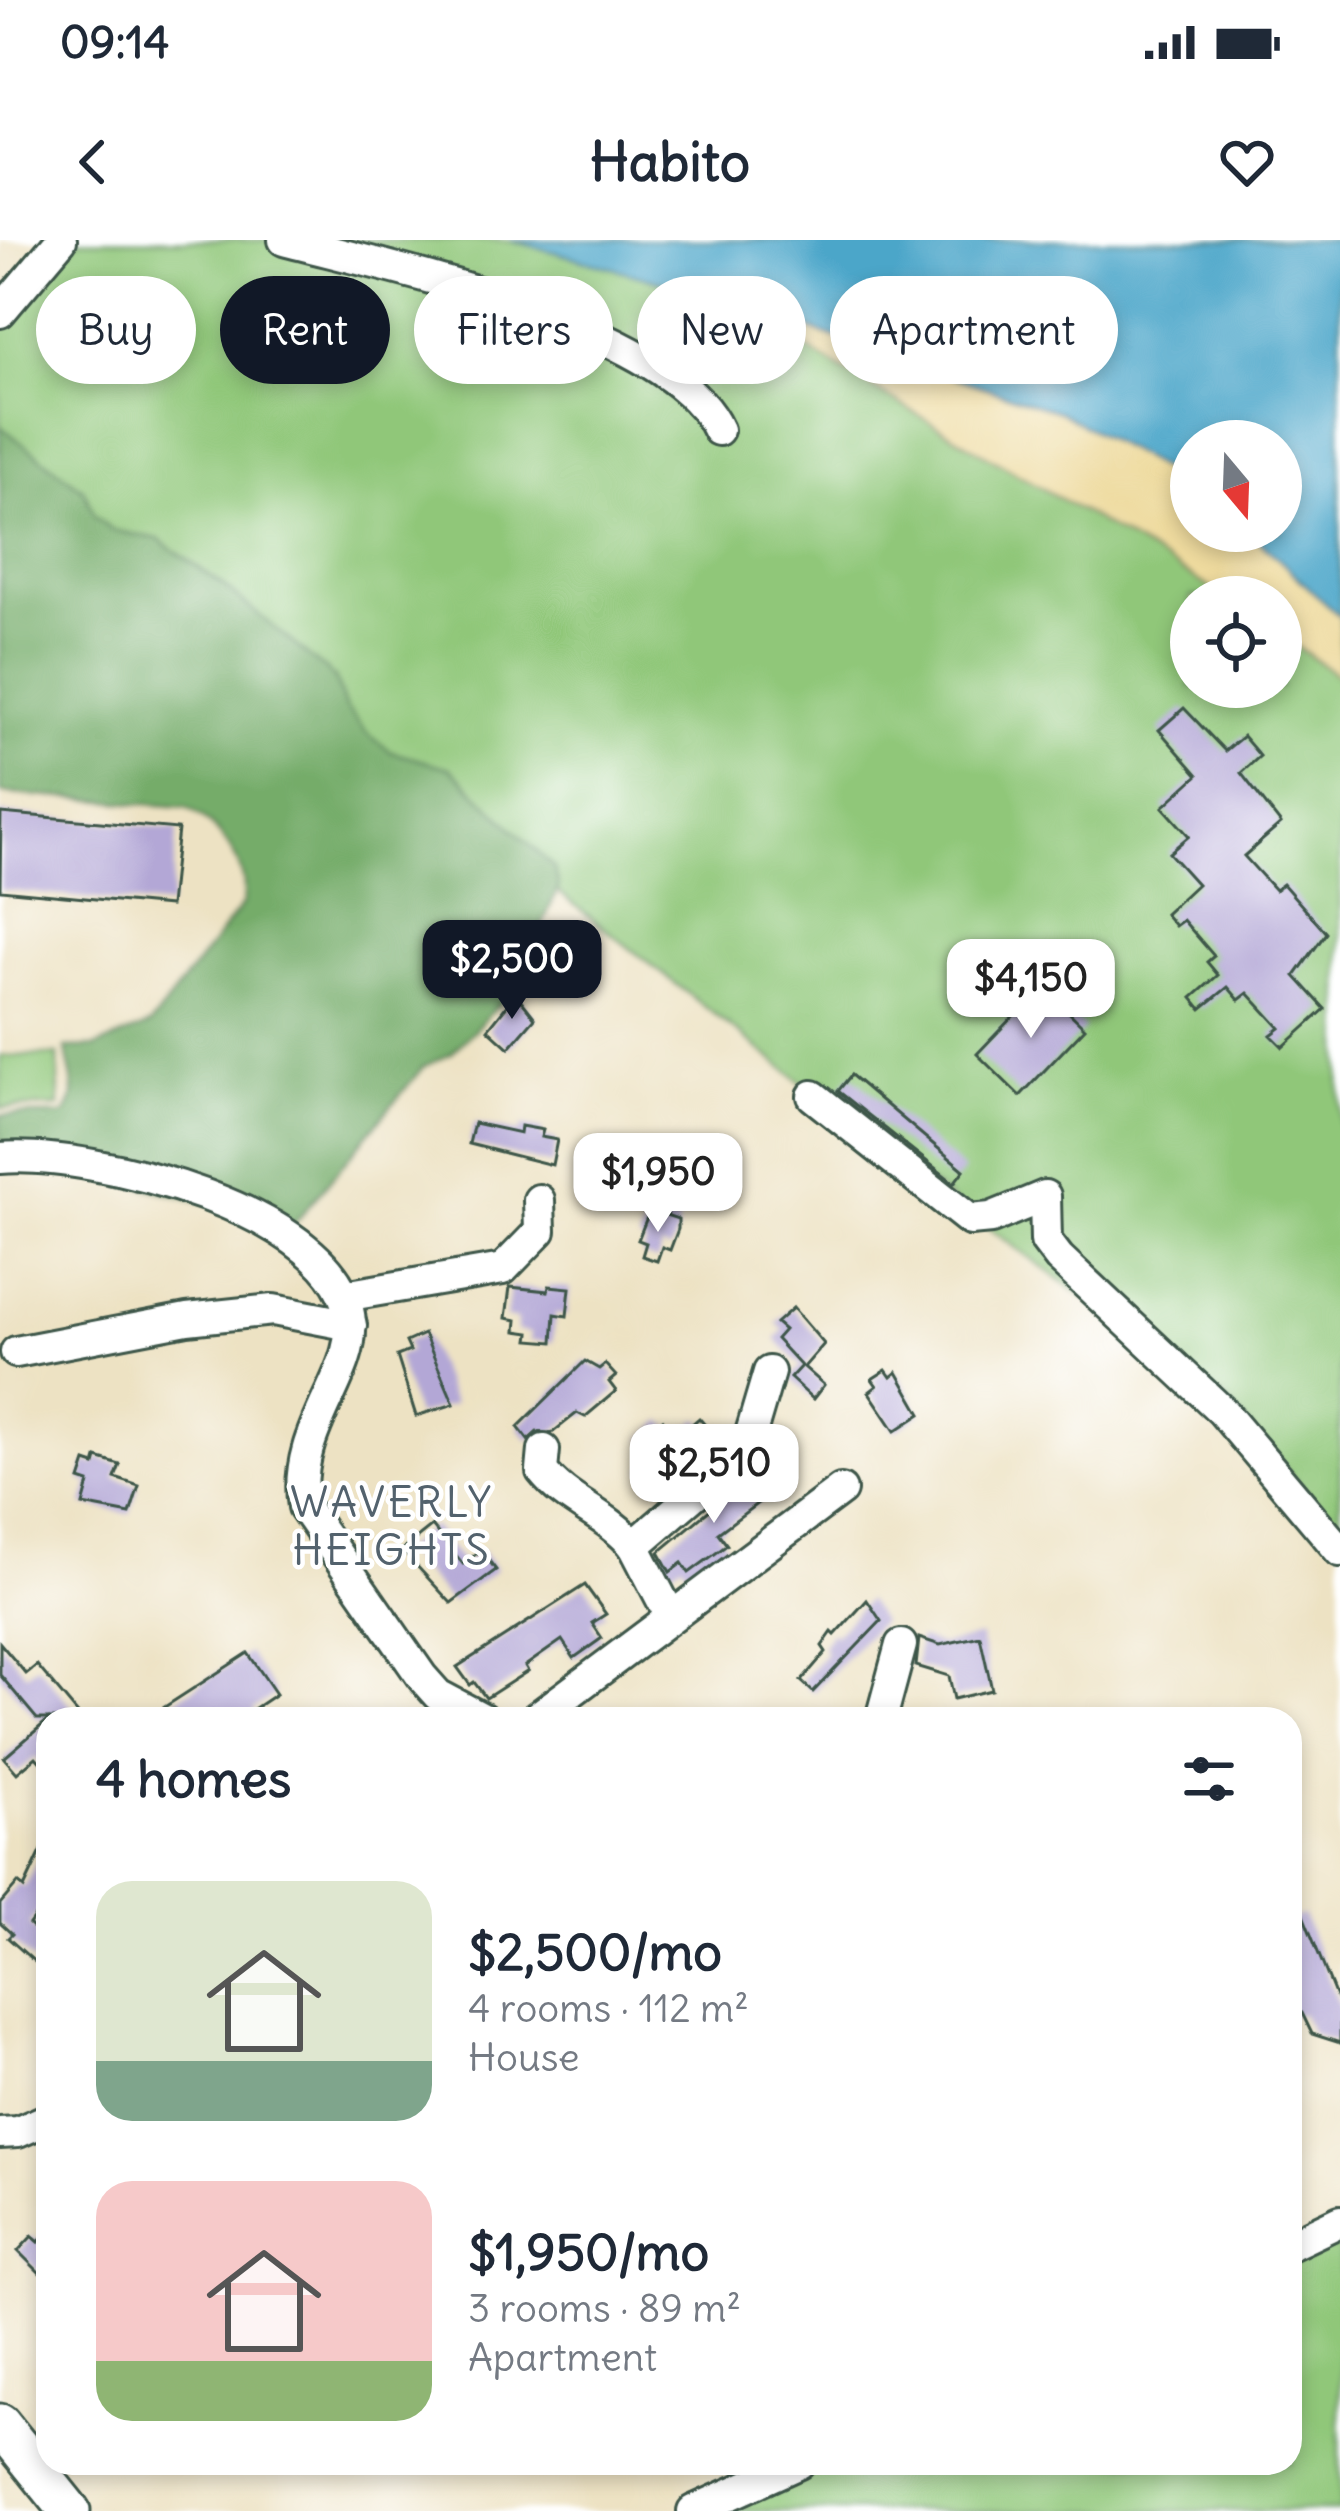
<!DOCTYPE html>
<html lang="en">
<head>
<meta charset="utf-8">
<style>
  :root { --surface:#fff; --page:#f2f2f3; --text:#1f2937; --muted:#747a83; --accent:#111827 }
  body { margin:0; font-family:Delius,sans-serif; background:var(--page); color:var(--text); height:100vh; display:flex; flex-direction:column; font-size:45px; white-space:nowrap }
  * { box-sizing:border-box; margin:0 }
  p { font-size:39px; color:var(--muted) }
  .icon { flex:none; width:66px; height:66px; fill:none; stroke:currentColor; stroke-width:2; stroke-linecap:round; stroke-linejoin:round }
  .map { position:relative; flex:1; overflow:hidden }
  .sheet { position:absolute; left:36px; top:1467px; width:1266px; height:768px; display:flex; flex-direction:column; background:var(--surface); border-radius:36px; box-shadow:0 6px 18px #0003 }
  .sheet>* { flex:none }
  .guide { position:absolute; left:36px; top:36px; width:1269px; height:108px; display:flex; gap:24px }
  .needle { width:78px; rotate:161deg }
  .buttons { position:absolute; left:1170px; top:180px; display:grid; gap:24px }
  .buttons a { display:grid; place-items:center; width:132px; height:132px; border-radius:50%; background:var(--surface); box-shadow:0 6px 18px #0003; font-size:60px }
  .price { position:absolute; translate:-50% -102px; padding:0 27px; border-radius:24px; background:#fff; color:#222; font-size:39px; line-height:78px; filter:drop-shadow(0 3px 6px #0008) }
  .price::after { content:''; position:absolute; left:50%; top:72px; width:36px; height:27px; margin-left:-18px; background:inherit; clip-path:polygon(0 0,100% 0,50% 100%) }
  .price.on { background:var(--accent); color:#fff }
  ul { padding:0; list-style:none }
  li { display:flex; align-items:center; gap:36px; height:300px; padding:0 60px }
  li span { display:grid; place-items:center; flex:none; width:336px; height:240px; border-radius:36px; color:#555 }
  li>.icon { margin-inline-start:auto }
  span .icon { width:144px; height:144px; fill:#fffc; stroke-width:1 }
  li b { font-size:51px }
  h2 { display:flex; justify-content:space-between; align-items:center; height:144px; padding:0 60px; font-size:51px }
  .pill { padding:0 42px; border-radius:54px; background:var(--surface); box-shadow:0 6px 18px #0003; font-size:42px; line-height:108px }
  .pill.on { background:var(--accent); color:#fff }
  .status { display:flex; justify-content:space-between; align-items:center; height:84px; padding:0 60px; background:var(--surface); direction:ltr }
  .status svg { height:33px; fill:currentColor }
  header { display:flex; justify-content:space-between; align-items:center; height:156px; padding:0 60px; background:var(--surface); font-size:54px; font-weight:700 }
  .map>svg:first-child { display:block }
</style>
</head>
<body>
<div class="status"><b>09:14</b><svg viewBox="0 0 49 12"><path d="M0 12V9h3v3zM5 12V6h3v6zM10 12V3h3v9zM15 12V0h3v12zM26 1h20v11H26zM47 4h2v5h-2z"/></svg></div>
<header><svg class="icon" aria-label="back" viewBox="0 0 24 24"><path d="M15 5l-7 7 7 7"/></svg>Habito<svg class="icon" aria-label="heart" viewBox="0 0 24 24"><path d="M12 20l-8-8c-3-5 5-10 8-4 3-6 11-1 8 4z"/></svg></header>
<div class="map">
<svg width="1340" height="2271" viewBox="0 0 1340 2271">
  <rect width="100%" height="100%" fill="#fff"/>
  <filter id="ink" filterUnits="userSpaceOnUse"><feTurbulence type="fractalNoise" baseFrequency=".00833" numOctaves="2"/><feDisplacementMap in="SourceGraphic" scale="24" xChannelSelector="R" yChannelSelector="G"/><feConvolveMatrix kernelMatrix="1 2 1 2 8 2 1 2 1" color-interpolation-filters="sRGB"/></filter>
  <filter id="wash" filterUnits="userSpaceOnUse"><feTurbulence type="fractalNoise" baseFrequency=".004" numOctaves="4" result="noise"/><feDisplacementMap in="SourceGraphic" scale="48" xChannelSelector="R" yChannelSelector="G"/><feGaussianBlur stdDeviation="2.7" result="paint"/><feColorMatrix in="noise" values="0 0 0 0 0 0 0 0 0 0 0 0 0 0 0 0 0 1.4 0 .05"/><feComposite in="paint" operator="in"/></filter>
  <g filter="url(#wash)">
    <rect width="100%" height="100%" fill="#ede2c3"/>
    <g fill="#90c779" stroke="#588256" stroke-width="3">
      <polygon points="78,0 511,0 699,52 730,63 1226,357 1191,357 1191,447 1281,447 1281,395 1340,437 1340,1292 1226,1159 980,982 0,215 0,85"/>
      <polygon points="58,815 59,867 0,868 0,816"/>
      <polygon points="1340,1994 1340,2271 726,2271 832,2223 1290,2223 1290,2016"/>
    </g>
    <path fill="#74ac69" stroke="#4a744e" stroke-width="3" d="M 0,186 L 84,250 L 95,277 L 111,290 L 158,299 L 219,342 L 335,438 L 345,467 L 368,494 L 391,512 L 450,528 L 554,628 L 559,646 L 517,745 L 452,813 L 423,827 L 293,985 L 0,910 L 0,875 L 64,875 C 82,852 68,834 66,808 L 96,807 L 150,785 L 242,665 C 253,630 218,582 186,567 L 0,553 Z"/>
    <polygon fill="#eeda9e" stroke="#868c69" stroke-width="3" points="730,63 1059,172 1191,245 1191,291 1249,291 1340,377 1340,437 1281,395 1281,357 1226,357"/>
    <polygon fill="#4ba6c9" stroke="#35727e" stroke-width="3" points="511,0 1340,0 1340,377 1249,291 1281,291 1281,201 1191,201 1191,245 1059,172 699,52"/>
    <g id="blocks">
      <g fill="#b3a7d6">
        <polygon points="1184,468 1225,511 1243,496 1260,516 1241,533 1281,584 1244,616 1275,650 1283,644 1326,693 1295,736 1325,769 1283,807 1271,795 1280,788 1248,753 1239,760 1228,747 1201,769 1192,758 1218,735 1207,722 1214,716 1183,680 1175,686 1165,674 1197,644 1169,613 1189,596 1163,567 1198,535 1159,490"/>
        <polygon points="1,573 178,589 170,666 0,650"/>
        <polygon points="1042,746 1085,788 1020,856 977,814"/>
        <polygon points="516,754 535,778 509,808 488,789"/>
        <polygon points="851,835 964,930 954,943 838,851"/>
        <polygon points="474,883 520,893 521,886 543,890 541,897 557,900 552,925 469,904"/>
        <polygon points="660,973 678,979 678,989 670,1010 662,1007 657,1021 642,1016 646,1003 638,1000 647,977 657,980"/>
        <polygon points="549,1046 570,1048 567,1076 555,1074 553,1102 529,1100 530,1093 516,1091 517,1080 506,1078 510,1047 548,1051"/>
        <polygon points="793,1068 824,1104 804,1127 824,1145 813,1159 790,1138 801,1126 776,1099 784,1090 776,1083"/>
        <polygon points="424,1094 454,1164 416,1176 397,1116 410,1111 406,1102"/>
        <polygon points="585,1121 599,1129 605,1124 616,1136 609,1142 616,1151 585,1177 577,1173 552,1193 537,1192 528,1200 518,1187"/>
        <polygon points="886,1130 891,1137 897,1132 921,1174 895,1191 869,1152 877,1146 872,1139"/>
        <polygon points="699,1178 717,1199 693,1227 690,1223 677,1235 672,1230 656,1244 642,1229 656,1216 642,1199 663,1180 677,1197"/>
        <polygon points="97,1218 120,1225 115,1238 139,1246 130,1274 83,1265 89,1243 80,1240 86,1222 95,1225"/>
        <polygon points="758,1230 774,1251 718,1293 727,1305 689,1333 682,1323 670,1332 659,1312"/>
        <polygon points="432,1286 463,1324 481,1310 496,1330 451,1363 402,1310"/>
        <polygon points="585,1345 606,1374 592,1383 602,1398 574,1418 562,1400 525,1426 528,1431 486,1458 474,1442 470,1445 457,1427"/>
        <polygon points="867,1360 881,1381 813,1452 801,1441 826,1412 822,1406 832,1392 835,1395"/>
        <polygon points="980,1396 992,1450 954,1459 949,1436 916,1426 919,1398 940,1405"/>
        <polygon points="0,1403 26,1434 37,1425 82,1479 37,1479 0,1435"/>
        <polygon points="248,1413 276,1454 252,1470 259,1479 233,1479 227,1471 216,1479 212,1472 202,1479 146,1479"/>
        <polygon points="48,1480 48,1531 36,1517 17,1533 4,1518"/>
        <polygon points="48,1597 48,1658 29,1684 48,1702 36,1723 8,1698 12,1694 0,1683 0,1664 18,1643 24,1648"/>
        <polygon points="1303,1675 1340,1767 1340,1803 1312,1794 1302,1773 1290,1776 1290,1679"/>
        <polygon points="48,1991 48,2041 18,2011 32,1996 39,2002"/>
      </g>
    </g>
  </g>
  <g filter="url(#ink)">
    <use href="#blocks" fill-opacity="0" stroke="#3e5649" stroke-width="3"/>
    <g fill="none" stroke-linecap="round" stroke-linejoin="round">
      <defs>
        <g id="minor">
          <path d="M 284,0 C 389,28 671,86 718,190"/>
          <polyline points="0,72 61,0"/>
          <polyline points="813,856 970,980 991,978 1045,956 1046,1001 1059,1018 1222,1171 1340,1311"/>
          <path d="M 0,918 C 90,910 344,971 350,1083 C 354,1138 291,1193 304,1267 L 422,1437 L 438,1455 L 483,1479"/>
          <polyline points="344,1056 503,1029 540,991 539,960"/>
          <polyline points="16,1112 187,1079 273,1070 351,1085"/>
          <path d="M 544,1210 L 542,1231 C 568,1264 606,1273 634,1306"/>
          <polyline points="670,1375 634,1306 746,1210 769,1132"/>
          <polyline points="535,1479 841,1250"/>
          <polyline points="881,1479 901,1405"/>
          <polyline points="0,1893 18,1892 48,1879"/>
          <polyline points="1290,2005 1340,1981"/>
          <polyline points="693,2271 799,2223"/>
        </g>
        <polyline id="major" points="0,2184 70,2271"/>
      </defs>
      <use href="#minor" stroke="#3e5649" stroke-width="36"/>
      <use href="#major" stroke="#3e5649" stroke-width="45"/>
      <use href="#minor" stroke="#fff" stroke-width="30"/>
      <use href="#major" stroke="#fff" stroke-width="39"/>
    </g>
  </g>
  <g text-anchor="middle" stroke-width="9" stroke-linejoin="round" paint-order="stroke">
    <g font-size="42" letter-spacing="3" fill="#53626d" stroke="#fff">
      <text x="392" y="1277">WAVERLY<tspan x="392" dy="48">HEIGHTS</tspan></text>
    </g>
  </g>
</svg>
<div class="buttons">
<a><svg class="needle" viewBox="-14 -14 28 28"><path d="M0-13l5 13h-10z" fill="#e53935"/><path d="M0 13l5-13h-10z" fill="#747a83"/></svg></a>
<a><svg class="icon" aria-label="locate" viewBox="0 0 24 24"><circle cx="12" cy="12" r="6"/><path d="M12 2v4M12 18v4M2 12h4M18 12h4"/></svg></a>
</div>
<b class="price on" style="left:512px;top:782px">$2,500</b>
<b class="price" style="left:1031px;top:801px">$4,150</b>
<b class="price" style="left:658px;top:995px">$1,950</b>
<b class="price" style="left:714px;top:1286px">$2,510</b>
<div class="guide">
<a class="pill">Buy</a>
<a class="pill on">Rent</a>
<a class="pill">Filters</a>
<a class="pill">New</a>
<a class="pill">Apartment</a>
</div>
<section class="sheet">
<h2>4 homes<svg class="icon" aria-label="filters" viewBox="0 0 24 24"><path d="M4 7h16M4 17h16"/><circle cx="9" cy="7" r="2"/><circle cx="15" cy="17" r="2"/></svg></h2>
<ul>
<li><span style="background:linear-gradient(#dfe7d0 75%,#7fa58c 0)"><svg class="icon" aria-label="home" viewBox="0 0 24 24"><path d="M3 11l9-7 9 7M6 9v11h12V9"/></svg></span><div><b>$2,500/mo</b><p>4 rooms · 112 m²</p><p>House</p></div></li>
<li><span style="background:linear-gradient(#f6c9c9 75%,#8fb573 0)"><svg class="icon" aria-label="home" viewBox="0 0 24 24"><path d="M3 11l9-7 9 7M6 9v11h12V9"/></svg></span><div><b>$1,950/mo</b><p>3 rooms · 89 m²</p><p>Apartment</p></div></li>
</ul>
</section>
</div>
</body>
</html>
